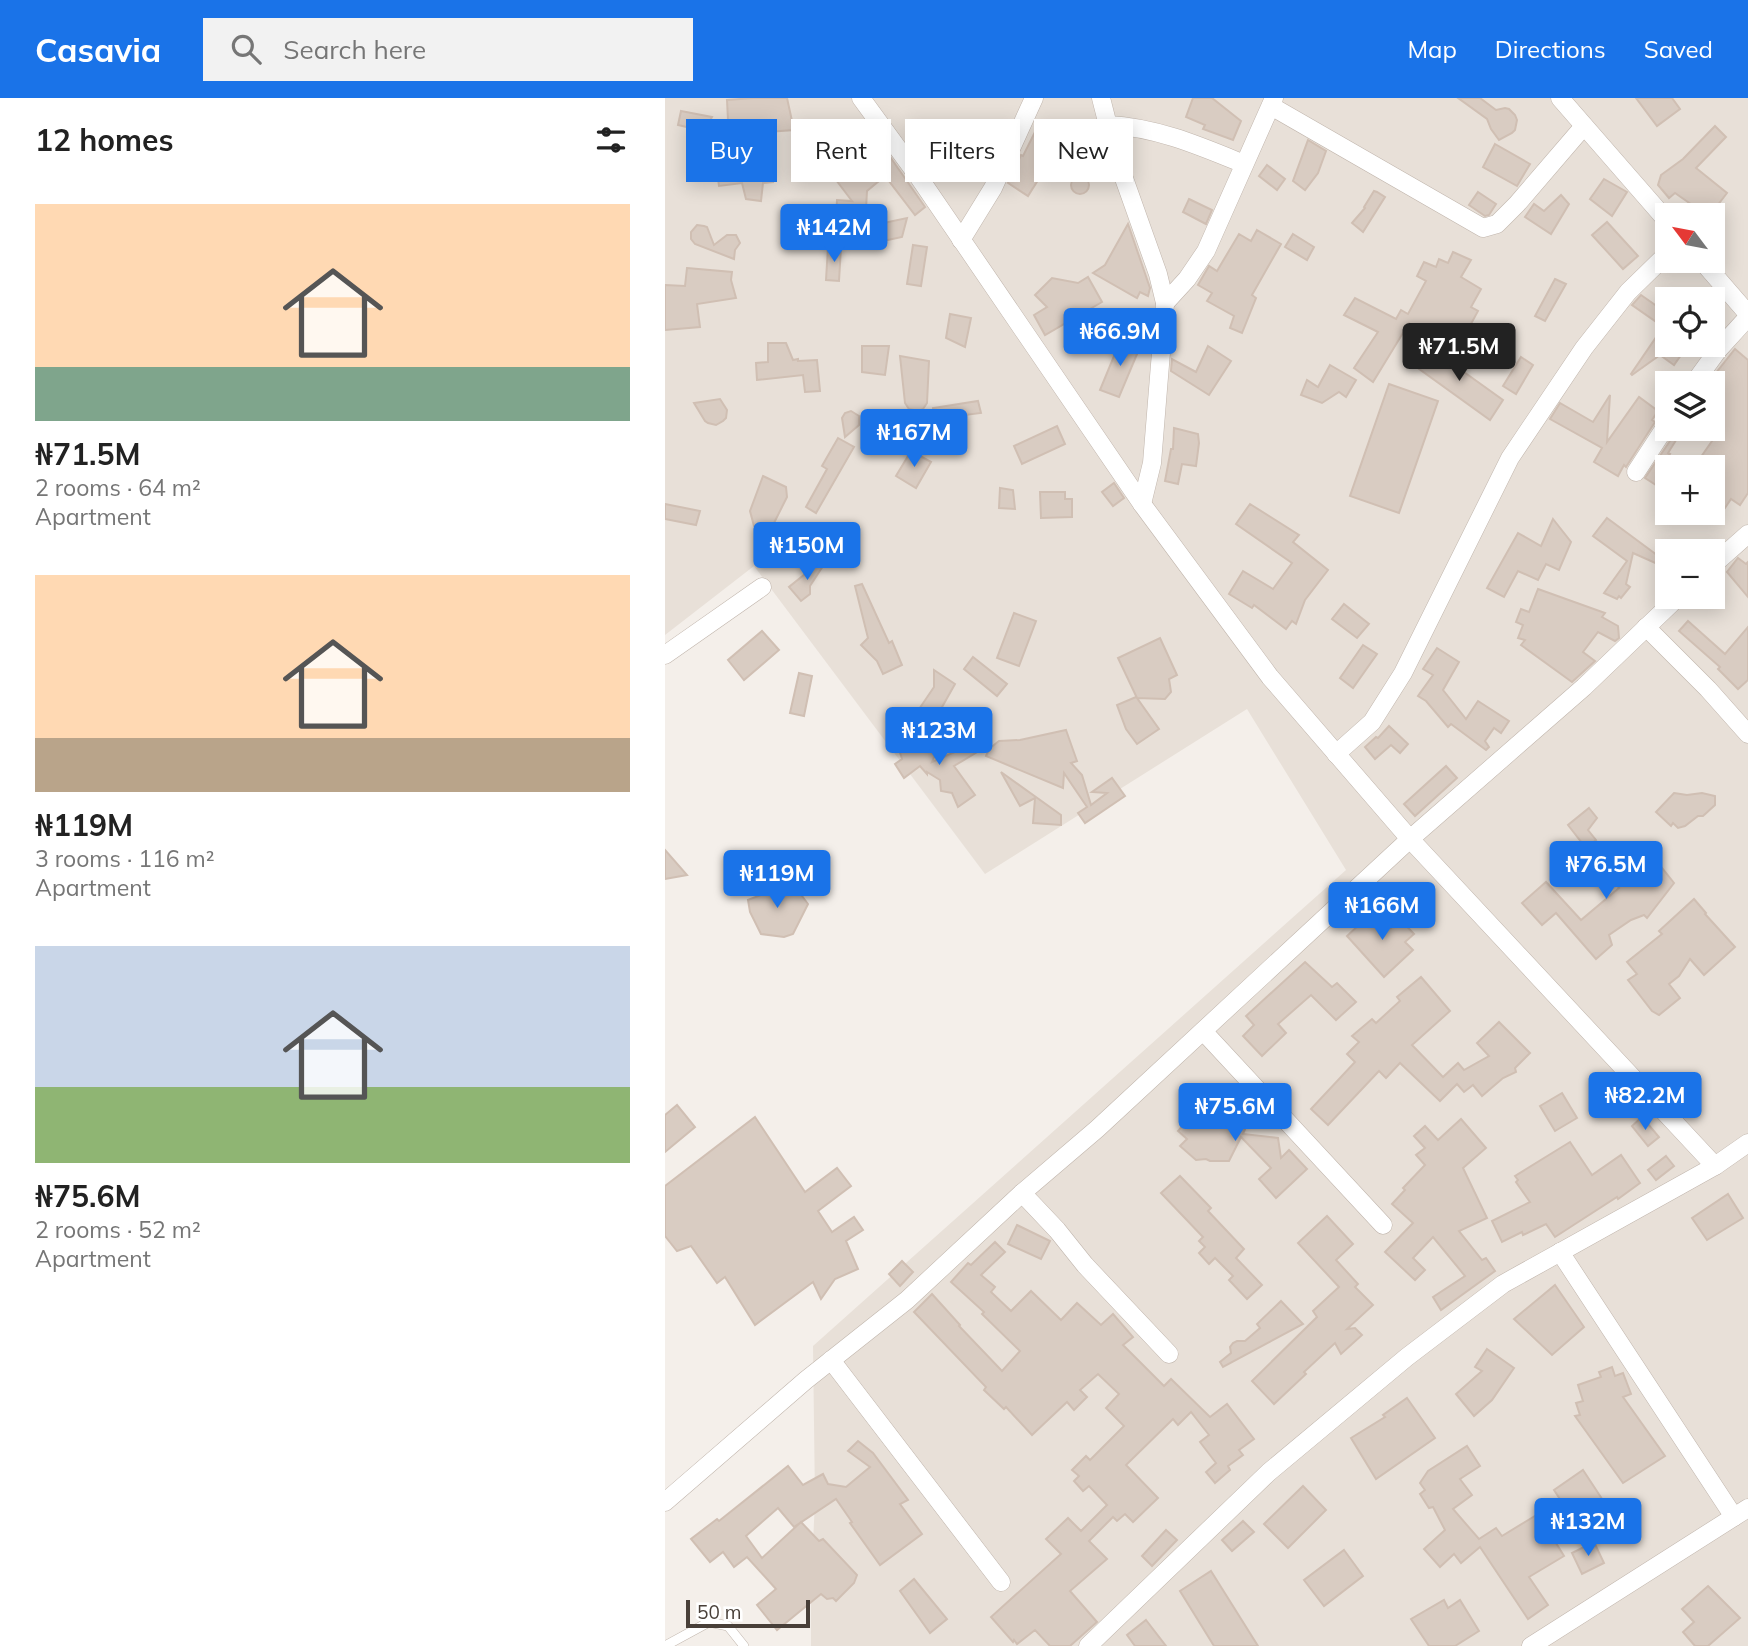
<!DOCTYPE html>
<html lang="en">
<head>
<meta charset="utf-8">
<style>
  :root { --surface:#fff; --page:#f2f2f2; --text:#222; --muted:#767676; --accent:#1a73e8 }
  body { margin:0; font-family:Mulish,sans-serif; background:var(--page); color:var(--text); height:100vh; display:flex; flex-direction:column; font-size:26px; white-space:nowrap }
  * { box-sizing:border-box; margin:0 }
  p { font-size:23px; color:var(--muted) }
  .icon { flex:none; width:38px; height:38px; fill:none; stroke:currentColor; stroke-width:2; stroke-linecap:round; stroke-linejoin:round }
  .map { position:relative; flex:1; overflow:hidden }
  .sheet { display:flex; flex-direction:column; background:var(--surface); width:665px }
  .sheet>* { flex:none }
  .guide { position:absolute; left:21px; top:21px; width:665px; height:63px; display:flex; gap:14px }
  .needle { width:46px; rotate:302deg }
  .buttons { position:absolute; left:990px; top:105px; display:grid; gap:14px }
  .buttons a { display:grid; place-items:center; width:70px; height:70px; border-radius:0px; background:var(--surface); box-shadow:0 4px 18px #0003; font-size:35px }
  .scale { position:absolute; left:21px; bottom:18px; width:124px; box-sizing:border-box; padding-left:7px; border:4px solid #483f38; border-top:0; font-size:19px; line-height:24px; white-space:nowrap; color:#483f38; -webkit-text-stroke:5px #fff; paint-order:stroke }
  .price { position:absolute; translate:-50% -60px; padding:0 16px; border-radius:7px; background:var(--accent); color:#fff; font-size:23px; line-height:46px; filter:drop-shadow(0 2px 4px #0008) }
  .price::after { content:''; position:absolute; left:50%; top:42px; width:21px; height:16px; margin-left:-10px; background:inherit; clip-path:polygon(0 0,100% 0,50% 100%) }
  .price.current { background:#222; color:#fff }
  ul { padding:0; list-style:none }
  li { display:grid; align-content:center; gap:14px; height:371px; padding:0 35px }
  li span { display:grid; place-items:center; height:217px; border-radius:0px; color:#555 }
  li>.icon { margin-inline-start:auto }
  span .icon { width:126px; height:126px; fill:#fffc; stroke-width:1 }
  li b { font-size:30px }
  h2 { display:flex; justify-content:space-between; align-items:center; height:84px; padding:0 35px; font-size:30px }
  .chip { padding:0 24px; border-radius:0px; background:var(--surface); box-shadow:0 4px 18px #0003; font-size:24px; line-height:63px }
  .chip.current { background:var(--accent); color:#fff }
  header { display:flex; align-items:center; gap:42px; box-sizing:border-box; height:98px; padding:0 35px; background:var(--accent); color:#fff }
  header strong { font-size:33px }
  nav { display:flex; gap:38px; margin-inline-start:auto; font-size:24px }
  .search { width:490px; height:63px; background:var(--page); display:flex; align-items:center; gap:18px; box-sizing:border-box; padding:0 24px; border-radius:0px; color:var(--muted); font-size:26px }
  main { display:flex; flex:1; min-height:0 }
  .map>svg:first-child { display:block }
</style>
</head>
<body>
<header>
<strong>Casavia</strong>
<div class="search"><svg class="icon" aria-label="search" viewBox="0 0 24 24"><circle cx="10" cy="10" r="6"/><path d="M15 15l6 6"/></svg>Search here</div>
<nav><a>Map</a><a>Directions</a><a>Saved</a></nav>
</header>
<main>
<section class="sheet">
<h2>12 homes<svg class="icon" aria-label="filters" viewBox="0 0 24 24"><path d="M4 7h16M4 17h16"/><circle cx="9" cy="7" r="2"/><circle cx="15" cy="17" r="2"/></svg></h2>
<ul>
<li><span style="background:linear-gradient(#ffd9b3 75%,#7fa58c 0)"><svg class="icon" aria-label="home" viewBox="0 0 24 24"><path d="M3 11l9-7 9 7M6 9v11h12V9"/></svg></span><div><b>₦71.5M</b><p>2 rooms · 64 m²</p><p>Apartment</p></div></li>
<li><span style="background:linear-gradient(#ffd9b3 75%,#b9a48a 0)"><svg class="icon" aria-label="home" viewBox="0 0 24 24"><path d="M3 11l9-7 9 7M6 9v11h12V9"/></svg></span><div><b>₦119M</b><p>3 rooms · 116 m²</p><p>Apartment</p></div></li>
<li><span style="background:linear-gradient(#c9d6e8 65%,#8fb573 0)"><svg class="icon" aria-label="home" viewBox="0 0 24 24"><path d="M3 11l9-7 9 7M6 9v11h12V9"/></svg></span><div><b>₦75.6M</b><p>2 rooms · 52 m²</p><p>Apartment</p></div></li>
</ul>
</section>
<div class="map">
<svg width="1083" height="1548" viewBox="0 0 1083 1548">
  <rect width="100%" height="100%" fill="#f4efea"/>
  <path fill="#e8e0d8" fill-rule="evenodd" d="M 0,0 L 1083,0 L 1083,1548 L 146,1548 L 146,1487 L 150,1403 L 148,1248 L 681,772 L 582,611 L 320,776 L 89,468 L 0,537 ZM 1003,117 L 1048,117 L 1048,163 L 1003,163 ZM 1003,201 L 1048,201 L 1048,247 L 1003,247 ZM 1003,285 L 1048,285 L 1048,331 L 1003,331 ZM 1003,369 L 1048,369 L 1048,415 L 1003,415 ZM 1003,453 L 1048,453 L 1048,499 L 1003,499 Z"/>
  <g fill="#d9ccc2" stroke="#d0bfb3" stroke-width="2">
    <polygon points="88,0 122,0 129,32 102,34 108,84 98,85 96,103 81,101 77,85 54,88 52,73 34,75 32,61 60,57 61,22 63,22 62,2"/>
    <polygon points="528,0 547,0 576,23 568,42 538,31 540,27 521,19"/>
    <polygon points="793,0 815,0 831,12 840,10 844,11 850,17 852,22 850,32 847,35 834,42 826,31 822,21"/>
    <polygon points="971,0 1007,0 1015,11 992,28"/>
    <polygon points="16,13 47,19 39,33 13,27"/>
    <polygon points="375,24 403,38 390,65 385,63 363,98 343,85 356,57 358,58"/>
    <polygon points="1050,28 1061,39 1031,70 1062,95 1045,117 1024,117 1030,109 1010,95 1004,100 993,87 996,77 1018,61"/>
    <polygon points="643,42 661,53 653,75 640,92 628,83"/>
    <polygon points="214,43 260,109 250,117 220,78 202,93 200,129 242,120 237,139 223,142 170,140 172,102 187,103 168,78"/>
    <polygon points="830,46 865,66 852,88 818,69"/>
    <polygon points="602,67 620,81 612,92 594,78"/>
    <circle cx="415" cy="87" r="9"/>
    <polygon points="939,81 962,94 947,118 925,101"/>
    <polygon points="709,93 712,94 720,99 698,134 687,125 700,110 699,109"/>
    <polygon points="813,94 831,106 824,117 820,118 804,107"/>
    <polygon points="896,97 904,106 886,136 860,119 869,106 879,113"/>
    <polygon points="524,101 547,112 541,126 518,114"/>
    <polygon points="942,124 973,158 958,171 927,137"/>
    <polygon points="463,126 485,190 483,198 475,194 472,200 428,175 440,167"/>
    <polygon points="32,127 39,128 42,129 49,147 62,137 71,137 75,145 70,152 69,161 30,146 26,141 26,134"/>
    <polygon points="592,132 616,146 587,197 591,200 577,235 565,230 569,218 542,203 547,195 533,187 544,168 552,173 574,136 586,143"/>
    <polygon points="628,136 649,149 642,162 620,149"/>
    <polygon points="248,147 262,149 256,188 242,186"/>
    <polygon points="163,149 176,149 174,183 161,182"/>
    <polygon points="788,154 806,162 796,179 816,191 806,209 813,213 800,237 783,229 776,244 744,225 708,284 689,270 713,234 679,217 690,200 731,221 736,212 743,216 761,183 752,178 759,164 771,169 774,161 783,165"/>
    <polygon points="22,170 67,174 66,182 71,200 32,206 35,229 0,232 0,187 20,188"/>
    <polygon points="423,179 437,204 380,237 369,217 382,209 370,197 387,180 413,185"/>
    <polygon points="890,181 901,186 880,223 870,218"/>
    <polygon points="976,197 1003,216 1003,217 990,223 967,207"/>
    <polygon points="285,216 306,220 300,249 281,240"/>
    <polygon points="994,235 1003,241 1003,247 1023,247 1009,267 995,257 967,277 966,276"/>
    <polygon points="456,241 475,249 454,299 435,292"/>
    <polygon points="103,245 121,245 128,262 133,261 133,263 152,262 155,293 140,294 138,277 92,282 91,265 103,264"/>
    <polygon points="197,248 224,248 220,277 197,274"/>
    <polygon points="543,248 566,263 544,297 506,273 507,261 531,274"/>
    <polygon points="764,249 838,302 825,322 750,268"/>
    <polygon points="1070,251 1083,262 1083,395 1075,407 1066,401 1060,410 1048,403 1048,369 1029,369 1047,343 1026,331 1048,331 1048,285 1043,285"/>
    <polygon points="235,258 264,263 262,305 258,311 254,313 244,311 240,305"/>
    <polygon points="856,259 868,267 851,296 838,288"/>
    <polygon points="665,267 691,282 681,299 674,294 657,305 636,297 642,282 653,289"/>
    <polygon points="724,286 773,303 734,415 685,398"/>
    <polygon points="945,297 942,344 974,299 993,313 987,322 990,324 961,369 959,367 953,378 929,364 937,350 885,321 895,305 928,324"/>
    <polygon points="55,301 62,312 61,320 58,323 51,327 43,325 40,323 29,305"/>
    <polygon points="313,303 316,315 269,321 268,310"/>
    <polygon points="186,313 194,318 194,327 180,339 177,320 180,315"/>
    <polygon points="392,328 400,346 357,366 349,348"/>
    <polygon points="509,330 533,336 534,345 531,368 517,366 513,386 500,383 506,351 508,351"/>
    <polygon points="1009,337 1013,339 1003,355 1005,356 994,373 1002,394 980,380"/>
    <polygon points="173,340 189,349 151,415 141,409 162,371 157,368"/>
    <polygon points="246,353 266,364 251,390 231,378"/>
    <polygon points="98,378 121,389 122,399 104,435 89,428 85,413"/>
    <polygon points="449,385 459,400 448,408 437,394"/>
    <polygon points="335,390 348,392 350,411 334,410"/>
    <polygon points="375,394 400,394 400,401 407,401 407,419 376,420"/>
    <polygon points="0,406 35,413 31,427 0,421"/>
    <polygon points="585,406 634,437 628,444 663,472 640,502 631,526 627,523 621,531 589,507 587,510 564,496 578,473 608,491 627,465 571,426"/>
    <polygon points="942,420 1000,463 997,468 968,455 961,486 965,489 956,500 954,498 952,501 939,495 962,463 928,438"/>
    <polygon points="888,421 906,444 894,472 881,466 873,482 853,473 839,499 822,490 853,435 876,448"/>
    <polygon points="160,460 162,462 145,488 145,496 136,503 124,489"/>
    <polygon points="1073,460 1081,466 1083,464 1083,499 1062,474"/>
    <polygon points="197,486 224,545 227,543 237,567 218,576 212,563 196,547 203,540 190,488"/>
    <polygon points="873,491 940,515 937,519 953,528 954,540 950,543 933,534 918,554 930,563 907,584 856,547 860,542 853,540 858,527 851,524 856,511 864,514"/>
    <polygon points="679,506 704,526 692,540 667,521"/>
    <polygon points="349,515 371,523 354,568 332,560"/>
    <polygon points="1023,523 1060,556 1083,529 1083,582 1073,591 1053,571 1055,569 1014,533"/>
    <polygon points="97,533 114,552 79,582 63,562"/>
    <polygon points="495,540 512,577 504,581 506,594 500,601 472,600 494,631 472,646 461,631 452,607 471,599 472,600 453,560"/>
    <polygon points="698,547 712,556 688,590 675,580"/>
    <polygon points="772,550 794,564 778,592 801,621 813,603 844,623 836,635 829,630 820,643 824,649 821,652 786,626 783,629 761,603 753,598 768,577 758,571"/>
    <polygon points="308,559 342,586 332,598 299,571"/>
    <polygon points="269,572 290,586 263,634 248,620 269,589"/>
    <polygon points="134,575 147,578 139,618 125,615"/>
    <polygon points="724,628 743,646 735,655 726,647 710,661 700,649 711,639 713,640"/>
    <polygon points="401,632 412,663 406,665 417,677 426,707 442,695 427,694 447,680 460,698 420,725 413,715 422,709 399,675 398,690 321,658 324,651 334,643 355,642"/>
    <polygon points="260,641 261,650 274,648 267,664 315,643 319,650 289,668 310,697 293,709 287,695 276,693 275,682 262,674 262,676 255,668 239,680 230,666 237,661 233,648 249,648"/>
    <polygon points="781,668 792,680 750,718 739,706"/>
    <polygon points="336,674 396,717 396,727 368,725 370,700 355,708"/>
    <polygon points="1009,695 1022,697 1037,695 1050,698 1050,707 1038,718 1033,718 1020,728 1013,730 1008,725 1006,728 991,714"/>
    <polygon points="924,710 932,720 923,732 931,742 921,750 903,727"/>
    <polygon points="950,746 961,752 972,754 967,786 993,765 1009,785 982,820 979,817 966,822 944,837 947,847 931,861 891,815 877,827 857,805 881,784 916,822 954,790 932,759"/>
    <polygon points="0,752 22,777 0,781"/>
    <polygon points="99,783 104,785 113,783 118,793 123,790 128,793 131,790 143,806 128,836 119,839 96,836 85,814 83,802 96,797 92,789"/>
    <polygon points="1029,801 1041,815 1040,816 1070,849 1039,877 1025,861 1014,878 1004,886 1015,900 994,917 987,913 963,882 972,876 962,864 997,836 994,833"/>
    <polygon points="710,812 726,830 735,821 749,836 740,844 748,852 719,879 682,838"/>
    <polygon points="640,864 667,889 672,885 691,904 671,922 646,897 613,926 621,935 597,958 578,938 589,927 581,918"/>
    <polygon points="756,879 785,913 747,947 778,979 793,965 799,972 824,958 812,945 834,924 865,955 850,970 851,974 838,980 817,998 808,987 799,994 792,986 775,1003 735,965 721,980 714,973 663,1027 646,1011 690,964 682,956 694,944 687,938 707,921 711,925 735,903 732,899"/>
    <polygon points="897,995 912,1020 890,1033 875,1008"/>
    <polygon points="532,996 548,1011 554,1004 558,1007 562,1003 572,1012 567,1016 581,1029 578,1036 613,1040 616,1060 624,1052 642,1071 611,1100 594,1081 606,1070 576,1039 564,1063 545,1063 541,1061 531,1062 515,1048 522,1041 513,1033 525,1020 517,1013"/>
    <polygon points="12,1007 30,1029 0,1054 0,1017"/>
    <polygon points="90,1019 140,1094 172,1070 186,1088 153,1113 167,1134 189,1119 198,1132 181,1143 193,1171 170,1181 156,1201 148,1184 90,1227 60,1179 52,1185 26,1148 12,1153 0,1138 0,1088"/>
    <polygon points="977,1019 994,1039 983,1048 967,1028"/>
    <polygon points="796,1021 821,1050 798,1070 822,1120 794,1133 817,1162 821,1160 830,1173 776,1212 768,1199 800,1178 768,1139 748,1160 760,1172 750,1182 720,1154 748,1125 727,1106 740,1092 738,1090 760,1067 751,1057 760,1050 749,1038 760,1028 773,1042"/>
    <polygon points="905,1044 927,1077 956,1057 975,1085 953,1101 952,1099 890,1139 881,1126 858,1137 857,1134 837,1144 827,1123 865,1104 851,1084 853,1082 850,1078"/>
    <polygon points="1001,1058 1009,1068 991,1082 983,1072"/>
    <polygon points="515,1078 546,1110 543,1113 579,1151 571,1160 597,1187 582,1201 564,1182 568,1178 550,1160 544,1166 534,1155 540,1149 534,1143 538,1139 496,1095"/>
    <polygon points="1063,1096 1078,1120 1042,1142 1027,1120"/>
    <polygon points="662,1118 688,1146 671,1162 693,1186 690,1189 708,1207 682,1231 690,1230 697,1237 676,1256 670,1245 639,1274 641,1276 609,1306 587,1283 652,1219 648,1213 674,1189 633,1145"/>
    <polygon points="352,1127 385,1143 376,1161 343,1146"/>
    <polygon points="330,1144 340,1154 316,1177 330,1189 326,1194 346,1213 366,1193 396,1222 412,1205 436,1227 448,1216 468,1239 458,1247 499,1288 506,1281 545,1319 562,1306 589,1341 574,1352 578,1357 563,1368 565,1372 550,1385 541,1374 551,1365 535,1344 544,1337 526,1314 513,1327 508,1321 461,1367 493,1400 468,1424 460,1416 452,1423 448,1419 424,1443 442,1461 405,1493 432,1524 405,1548 385,1548 370,1532 352,1546 349,1542 348,1544 326,1519 396,1456 381,1441 403,1420 416,1433 442,1407 424,1388 418,1393 409,1383 414,1378 407,1372 421,1358 425,1362 459,1328 441,1310 454,1296 433,1276 415,1292 422,1299 409,1312 402,1304 367,1337 341,1309 339,1311 319,1292 321,1289 249,1214 267,1196 295,1227 294,1228 337,1273 355,1253 317,1216 319,1214 286,1184 303,1165 306,1167"/>
    <polygon points="237,1163 248,1174 235,1188 224,1176"/>
    <polygon points="890,1187 919,1229 887,1257 849,1221"/>
    <polygon points="616,1203 638,1226 558,1269 555,1264 566,1255 565,1249 568,1245 572,1243 580,1243 595,1230 592,1226"/>
    <polygon points="822,1251 849,1270 827,1302 809,1318 791,1296 817,1273 810,1269"/>
    <polygon points="947,1269 950,1278 958,1275 966,1296 958,1299 1000,1358 958,1385 910,1318 915,1317 911,1305 918,1303 913,1287 936,1279 934,1274"/>
    <polygon points="742,1300 770,1340 711,1381 686,1340 720,1319 718,1317"/>
    <polygon points="193,1343 208,1355 243,1402 235,1406 257,1436 215,1467 185,1425 187,1424 171,1401 129,1429 113,1410 81,1438 97,1460 136,1424 154,1443 158,1441 192,1477 189,1485 171,1503 168,1500 162,1501 156,1496 112,1532 92,1507 111,1491 82,1459 69,1469 58,1454 45,1464 26,1441 52,1421 54,1423 123,1368 138,1387 158,1376 163,1386 181,1389 205,1369 183,1353"/>
    <polygon points="802,1348 815,1368 795,1381 807,1397 788,1411 814,1441 831,1430 837,1438 873,1416 899,1458 864,1479 883,1507 863,1521 815,1449 796,1465 789,1456 775,1469 759,1451 780,1432 768,1409 764,1410 755,1396 760,1392 755,1385 763,1373"/>
    <polygon points="918,1372 943,1410 914,1430 889,1392"/>
    <polygon points="638,1388 661,1412 623,1450 599,1426"/>
    <polygon points="578,1423 589,1434 567,1453 557,1442"/>
    <polygon points="501,1432 512,1442 487,1468 477,1458"/>
    <polygon points="929,1444 939,1465 917,1476 907,1455"/>
    <polygon points="679,1452 698,1478 659,1508 639,1482"/>
    <polygon points="546,1473 593,1548 549,1548 515,1493"/>
    <polygon points="249,1481 282,1521 265,1535 235,1493"/>
    <polygon points="1043,1488 1075,1520 1043,1548 1030,1548 1018,1534 1029,1524 1017,1511"/>
    <polygon points="779,1502 783,1510 795,1502 814,1533 790,1548 764,1548 746,1521"/>
    <polygon points="481,1522 501,1548 470,1548 462,1537"/>
  </g>
  <g fill="none" stroke-linecap="round" stroke-linejoin="round">
    <defs>
      <polyline id="service" points="0,1548 44,1524 63,1528 79,1548"/>
      <g id="minor">
        <polyline points="196,0 253,78 477,406 605,579 745,741 1050,1068"/>
        <polyline points="436,0 450,55 493,176 500,205 487,365 477,406"/>
        <polyline points="895,0 1003,124"/>
        <polyline points="606,8 818,130 832,126 852,106 919,28"/>
        <path d="M 443,27 C 491,29 535,48 579,66"/>
        <polyline points="296,142 328,90 369,0"/>
        <polyline points="1037,163 1083,216"/>
        <polyline points="500,205 522,181 541,153 609,0"/>
        <polyline points="1029,285 1053,252 1083,219"/>
        <polyline points="971,374 1003,325"/>
        <polyline points="1048,467 1083,436"/>
        <polyline points="981,529 1043,591 1083,636"/>
        <polyline points="0,557 97,489"/>
        <polyline points="671,656 707,624 738,575 845,360 919,250 963,194 1003,155"/>
        <polyline points="538,933 718,1127"/>
        <polyline points="357,1095 392,1132 420,1167 504,1256"/>
        <polyline points="895,1154 1069,1419"/>
        <polyline points="166,1262 336,1484"/>
        <polyline points="0,1404 141,1282 242,1202 357,1095 432,1031 745,741 919,589 1013,499"/>
        <polyline points="423,1548 604,1374 742,1259 838,1186 1050,1068 1083,1045"/>
        <polyline points="866,1548 1083,1410"/>
      </g>
    </defs>
    <use href="#service" stroke="#c0b5ac" stroke-width="10"/>
    <use href="#minor" stroke="#c0b5ac" stroke-width="19"/>
    <use href="#service" stroke="#fff" stroke-width="9"/>
    <use href="#minor" stroke="#fff" stroke-width="18"/>
  </g>
</svg>
<div class="buttons">
<a><svg class="needle" viewBox="-14 -14 28 28"><path d="M0-13l5 13h-10z" fill="#e53935"/><path d="M0 13l5-13h-10z" fill="#767676"/></svg></a>
<a><svg class="icon" aria-label="locate" viewBox="0 0 24 24"><circle cx="12" cy="12" r="6"/><path d="M12 2v4M12 18v4M2 12h4M18 12h4"/></svg></a>
<a><svg class="icon" aria-label="layers" viewBox="0 0 24 24"><path d="M12 4l9 5-9 5-9-5zM3 14l9 5 9-5"/></svg></a>
<a>+</a>
<a>−</a>
</div>
<div class="scale">50 m</div>
<b class="price" style="left:169px;top:166px">₦142M</b>
<b class="price" style="left:455px;top:270px">₦66.9M</b>
<b class="price current" style="left:794px;top:285px">₦71.5M</b>
<b class="price" style="left:249px;top:371px">₦167M</b>
<b class="price" style="left:142px;top:484px">₦150M</b>
<b class="price" style="left:274px;top:669px">₦123M</b>
<b class="price" style="left:941px;top:803px">₦76.5M</b>
<b class="price" style="left:112px;top:812px">₦119M</b>
<b class="price" style="left:717px;top:844px">₦166M</b>
<b class="price" style="left:980px;top:1034px">₦82.2M</b>
<b class="price" style="left:570px;top:1045px">₦75.6M</b>
<b class="price" style="left:923px;top:1460px">₦132M</b>
<div class="guide">
<a class="chip current">Buy</a>
<a class="chip">Rent</a>
<a class="chip">Filters</a>
<a class="chip">New</a>
</div>
</div>
</main>
</body>
</html>
